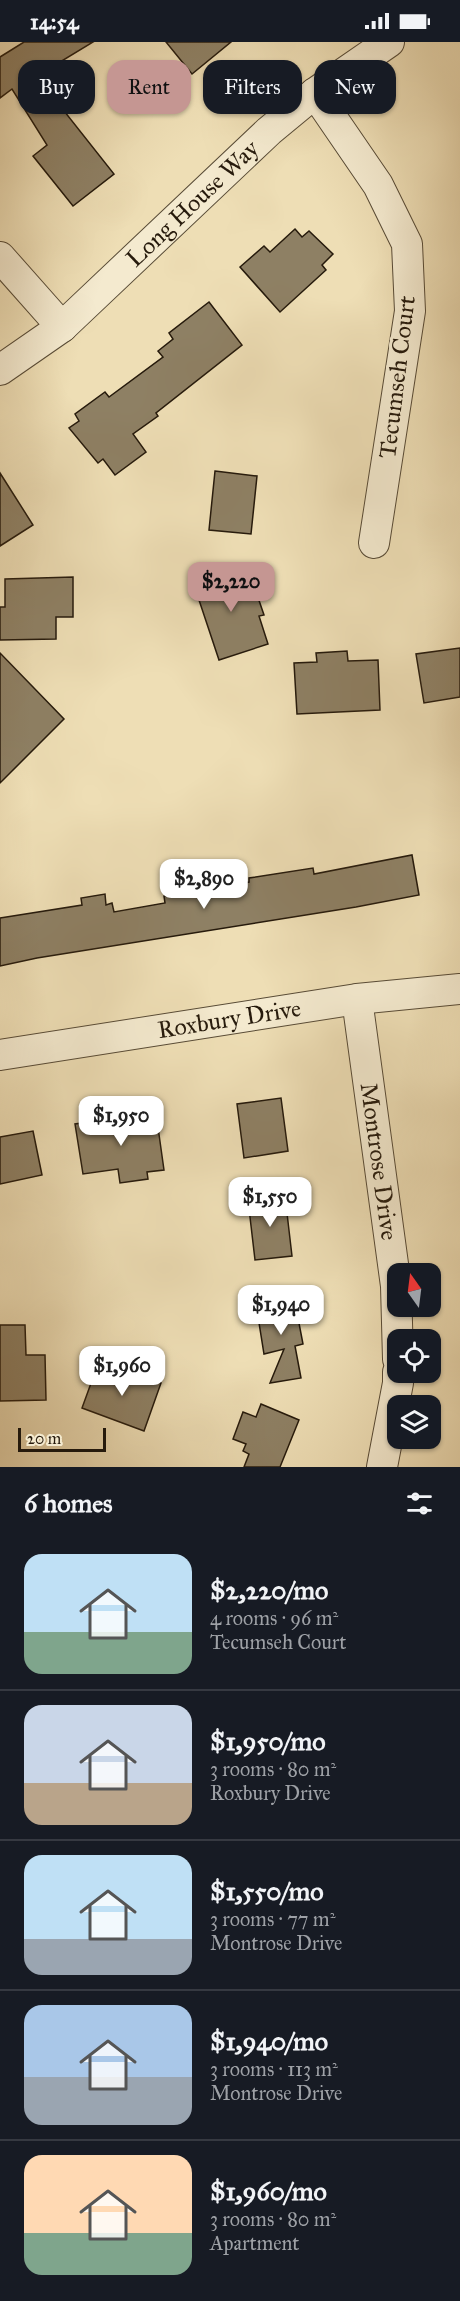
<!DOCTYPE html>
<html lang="en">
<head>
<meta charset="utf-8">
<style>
  :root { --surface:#171b24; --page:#20242c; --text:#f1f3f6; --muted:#9ea1a6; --line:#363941; --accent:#c59692 }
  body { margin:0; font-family:"IM FELL Great Primer",serif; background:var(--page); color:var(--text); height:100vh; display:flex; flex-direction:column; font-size:22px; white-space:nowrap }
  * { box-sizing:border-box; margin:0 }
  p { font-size:20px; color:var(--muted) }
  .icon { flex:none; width:33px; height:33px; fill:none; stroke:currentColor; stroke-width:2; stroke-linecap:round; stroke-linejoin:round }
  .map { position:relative; height:1425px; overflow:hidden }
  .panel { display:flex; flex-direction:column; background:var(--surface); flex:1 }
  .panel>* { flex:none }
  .hud { position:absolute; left:18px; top:18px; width:424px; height:54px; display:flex; gap:12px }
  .needle { width:39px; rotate:346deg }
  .buttons { position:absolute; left:387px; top:1221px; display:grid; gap:12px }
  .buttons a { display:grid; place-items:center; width:54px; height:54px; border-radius:12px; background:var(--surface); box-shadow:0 2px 4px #0004; font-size:30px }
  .scale { position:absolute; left:18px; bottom:15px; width:88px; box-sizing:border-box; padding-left:6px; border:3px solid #261a0c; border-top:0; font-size:16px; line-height:21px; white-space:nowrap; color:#261a0c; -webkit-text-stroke:4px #f4eacf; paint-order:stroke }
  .price { position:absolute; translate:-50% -51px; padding:0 14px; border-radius:12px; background:#fff; color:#222; font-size:20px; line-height:39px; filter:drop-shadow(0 2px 3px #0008) }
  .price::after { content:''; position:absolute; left:50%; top:36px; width:18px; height:14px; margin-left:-9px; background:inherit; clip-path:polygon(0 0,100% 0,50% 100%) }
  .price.active { background:var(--accent); color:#111 }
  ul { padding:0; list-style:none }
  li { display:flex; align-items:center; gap:18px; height:150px; padding:0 24px }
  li+li { border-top:2px solid var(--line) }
  li span { display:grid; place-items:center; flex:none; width:168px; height:120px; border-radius:18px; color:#555 }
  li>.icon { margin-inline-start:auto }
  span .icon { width:72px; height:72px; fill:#fffc; stroke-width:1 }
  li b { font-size:26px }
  h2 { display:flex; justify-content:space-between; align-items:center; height:72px; padding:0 24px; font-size:26px }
  .tag { padding:0 21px; border-radius:18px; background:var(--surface); box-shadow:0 2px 4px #0004; font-size:21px; line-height:54px }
  .tag.active { background:var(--accent); color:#111 }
  .status { display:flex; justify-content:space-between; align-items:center; height:42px; padding:0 30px; background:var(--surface); direction:ltr }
  .status svg { height:16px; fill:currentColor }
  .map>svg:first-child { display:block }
</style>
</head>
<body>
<div class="status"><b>14:54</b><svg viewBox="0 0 49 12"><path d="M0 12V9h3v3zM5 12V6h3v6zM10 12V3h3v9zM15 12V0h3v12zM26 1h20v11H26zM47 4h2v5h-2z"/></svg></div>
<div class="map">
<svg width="460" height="1425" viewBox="0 0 460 1425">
  <rect width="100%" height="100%" fill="#eedeb5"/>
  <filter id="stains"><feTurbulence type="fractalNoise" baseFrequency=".00333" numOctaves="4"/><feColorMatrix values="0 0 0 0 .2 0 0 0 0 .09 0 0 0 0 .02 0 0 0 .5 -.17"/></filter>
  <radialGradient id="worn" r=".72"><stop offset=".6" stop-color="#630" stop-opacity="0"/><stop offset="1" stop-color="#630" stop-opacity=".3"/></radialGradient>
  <g fill="#8e8064" stroke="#261a0c" stroke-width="1.5">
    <polygon points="24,0 93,0 55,23 69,45 53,55 114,132 73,164 33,114 47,103 12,47 0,56 0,15"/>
    <polygon points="166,0 231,0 192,32"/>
    <polygon points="295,187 302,195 309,189 333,212 322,223 326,228 280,270 240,225 264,204 270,210"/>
    <polygon points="209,260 242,303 156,371 158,374 133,392 146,410 115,433 103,417 98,421 69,386 79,379 75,372 105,350 109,355 163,315 158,309 173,297 169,291"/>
    <polygon points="215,429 257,434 251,492 209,488"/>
    <polygon points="0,431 33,483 0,504"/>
    <polygon points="237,526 243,544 253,541 264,573 259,574 268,602 219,618 193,540"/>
    <polygon points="73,535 73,575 56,575 56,597 0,598 0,565 5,565 5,537"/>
    <polygon points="460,606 460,655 424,661 416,612"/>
    <polygon points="347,609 348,619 378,618 380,668 297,672 294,621 317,620 316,611"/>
    <polygon points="0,611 64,677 0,741"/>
    <polygon points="412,813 419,853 356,865 37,916 0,924 0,876 82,863 81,856 105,852 106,863 112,861 114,870 165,861 164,854 249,840 249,836 313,826 314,832"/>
    <polygon points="281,1056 288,1109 244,1116 237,1062"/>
    <polygon points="156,1071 164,1128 147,1130 148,1137 120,1141 118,1127 83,1132 75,1082"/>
    <polygon points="33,1089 42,1133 0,1142 0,1095"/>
    <polygon points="285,1154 292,1214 255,1218 248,1158"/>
    <polygon points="294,1255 303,1302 295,1304 301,1336 270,1341 284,1307 264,1312 256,1262"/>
    <polygon points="0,1283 25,1283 26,1313 45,1313 46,1358 0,1359"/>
    <polygon points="98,1322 130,1334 132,1330 161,1341 144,1389 82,1366"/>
    <polygon points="261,1362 299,1378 280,1425 244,1425 249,1412 243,1409 246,1402 233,1397 243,1370 256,1375"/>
  </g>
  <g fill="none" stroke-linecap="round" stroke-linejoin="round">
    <defs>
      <g id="minor">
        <polyline points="315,51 378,143 407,202 410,269 374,501"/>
        <polyline points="0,215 62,285"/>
        <path id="s1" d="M 0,328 L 62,285 L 269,89 L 315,51 L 389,0"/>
        <path id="s2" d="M 357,957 L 396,1244 L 398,1317"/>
        <path id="s3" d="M 0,1013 L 357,957 L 460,947"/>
        <polyline points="382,1425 398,1341 398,1330"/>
      </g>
    </defs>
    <use href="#minor" stroke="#584b36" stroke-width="32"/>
    <use href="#minor" stroke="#f4eacf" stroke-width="30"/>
  </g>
  <g text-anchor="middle" stroke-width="6" stroke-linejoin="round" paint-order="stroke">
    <g font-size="24" fill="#261a0c" stroke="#f4eacf">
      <text dy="8" stroke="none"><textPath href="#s1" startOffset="255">Long House Way</textPath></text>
      <text transform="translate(397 335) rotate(-83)" y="8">Tecumseh Court</text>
      <text dy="8" stroke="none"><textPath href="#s3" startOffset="232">Roxbury Drive</textPath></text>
      <text dy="8" stroke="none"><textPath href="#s2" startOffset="164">Montrose Drive</textPath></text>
    </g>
  </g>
  <rect width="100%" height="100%" filter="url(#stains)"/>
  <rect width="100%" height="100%" fill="url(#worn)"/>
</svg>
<div class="buttons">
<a><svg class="needle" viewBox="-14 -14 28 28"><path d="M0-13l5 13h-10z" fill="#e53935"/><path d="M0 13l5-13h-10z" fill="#9ea1a6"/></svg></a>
<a><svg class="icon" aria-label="locate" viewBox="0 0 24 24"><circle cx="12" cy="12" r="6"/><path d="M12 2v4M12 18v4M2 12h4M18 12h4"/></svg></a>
<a><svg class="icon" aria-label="layers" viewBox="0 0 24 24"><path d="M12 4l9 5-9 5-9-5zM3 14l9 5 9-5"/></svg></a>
</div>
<div class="scale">20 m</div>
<b class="price active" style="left:231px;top:571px">$2,220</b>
<b class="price" style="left:204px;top:868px">$2,890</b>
<b class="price" style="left:121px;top:1105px">$1,950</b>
<b class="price" style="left:270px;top:1186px">$1,550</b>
<b class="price" style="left:281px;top:1294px">$1,940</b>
<b class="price" style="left:122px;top:1355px">$1,960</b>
<div class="hud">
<a class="tag">Buy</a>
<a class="tag active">Rent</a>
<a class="tag">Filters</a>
<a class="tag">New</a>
</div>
</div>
<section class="panel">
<h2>6 homes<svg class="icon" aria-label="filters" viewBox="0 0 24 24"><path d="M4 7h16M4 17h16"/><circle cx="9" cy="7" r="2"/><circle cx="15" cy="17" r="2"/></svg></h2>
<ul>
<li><span style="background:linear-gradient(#bfe0f5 65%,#7fa58c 0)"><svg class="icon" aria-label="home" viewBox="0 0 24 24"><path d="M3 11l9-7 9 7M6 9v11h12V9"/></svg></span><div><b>$2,220/mo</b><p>4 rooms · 96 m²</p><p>Tecumseh Court</p></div></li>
<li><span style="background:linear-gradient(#c9d6e8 65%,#b9a48a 0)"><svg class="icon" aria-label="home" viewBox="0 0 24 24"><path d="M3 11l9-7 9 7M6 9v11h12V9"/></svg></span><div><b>$1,950/mo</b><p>3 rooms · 80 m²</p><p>Roxbury Drive</p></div></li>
<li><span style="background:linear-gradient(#bfe0f5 70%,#9aa5b1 0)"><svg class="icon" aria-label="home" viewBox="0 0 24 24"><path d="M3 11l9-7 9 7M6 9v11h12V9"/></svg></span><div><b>$1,550/mo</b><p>3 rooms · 77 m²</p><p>Montrose Drive</p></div></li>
<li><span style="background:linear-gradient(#a9c7e8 60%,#9aa5b1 0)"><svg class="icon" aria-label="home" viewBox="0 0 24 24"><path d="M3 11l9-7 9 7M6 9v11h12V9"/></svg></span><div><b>$1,940/mo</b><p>3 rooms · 113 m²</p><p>Montrose Drive</p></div></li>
<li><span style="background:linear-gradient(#ffd9b3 65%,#7fa58c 0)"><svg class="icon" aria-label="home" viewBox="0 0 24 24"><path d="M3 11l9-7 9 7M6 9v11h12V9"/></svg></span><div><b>$1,960/mo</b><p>3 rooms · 80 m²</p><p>Apartment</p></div></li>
</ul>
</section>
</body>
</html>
